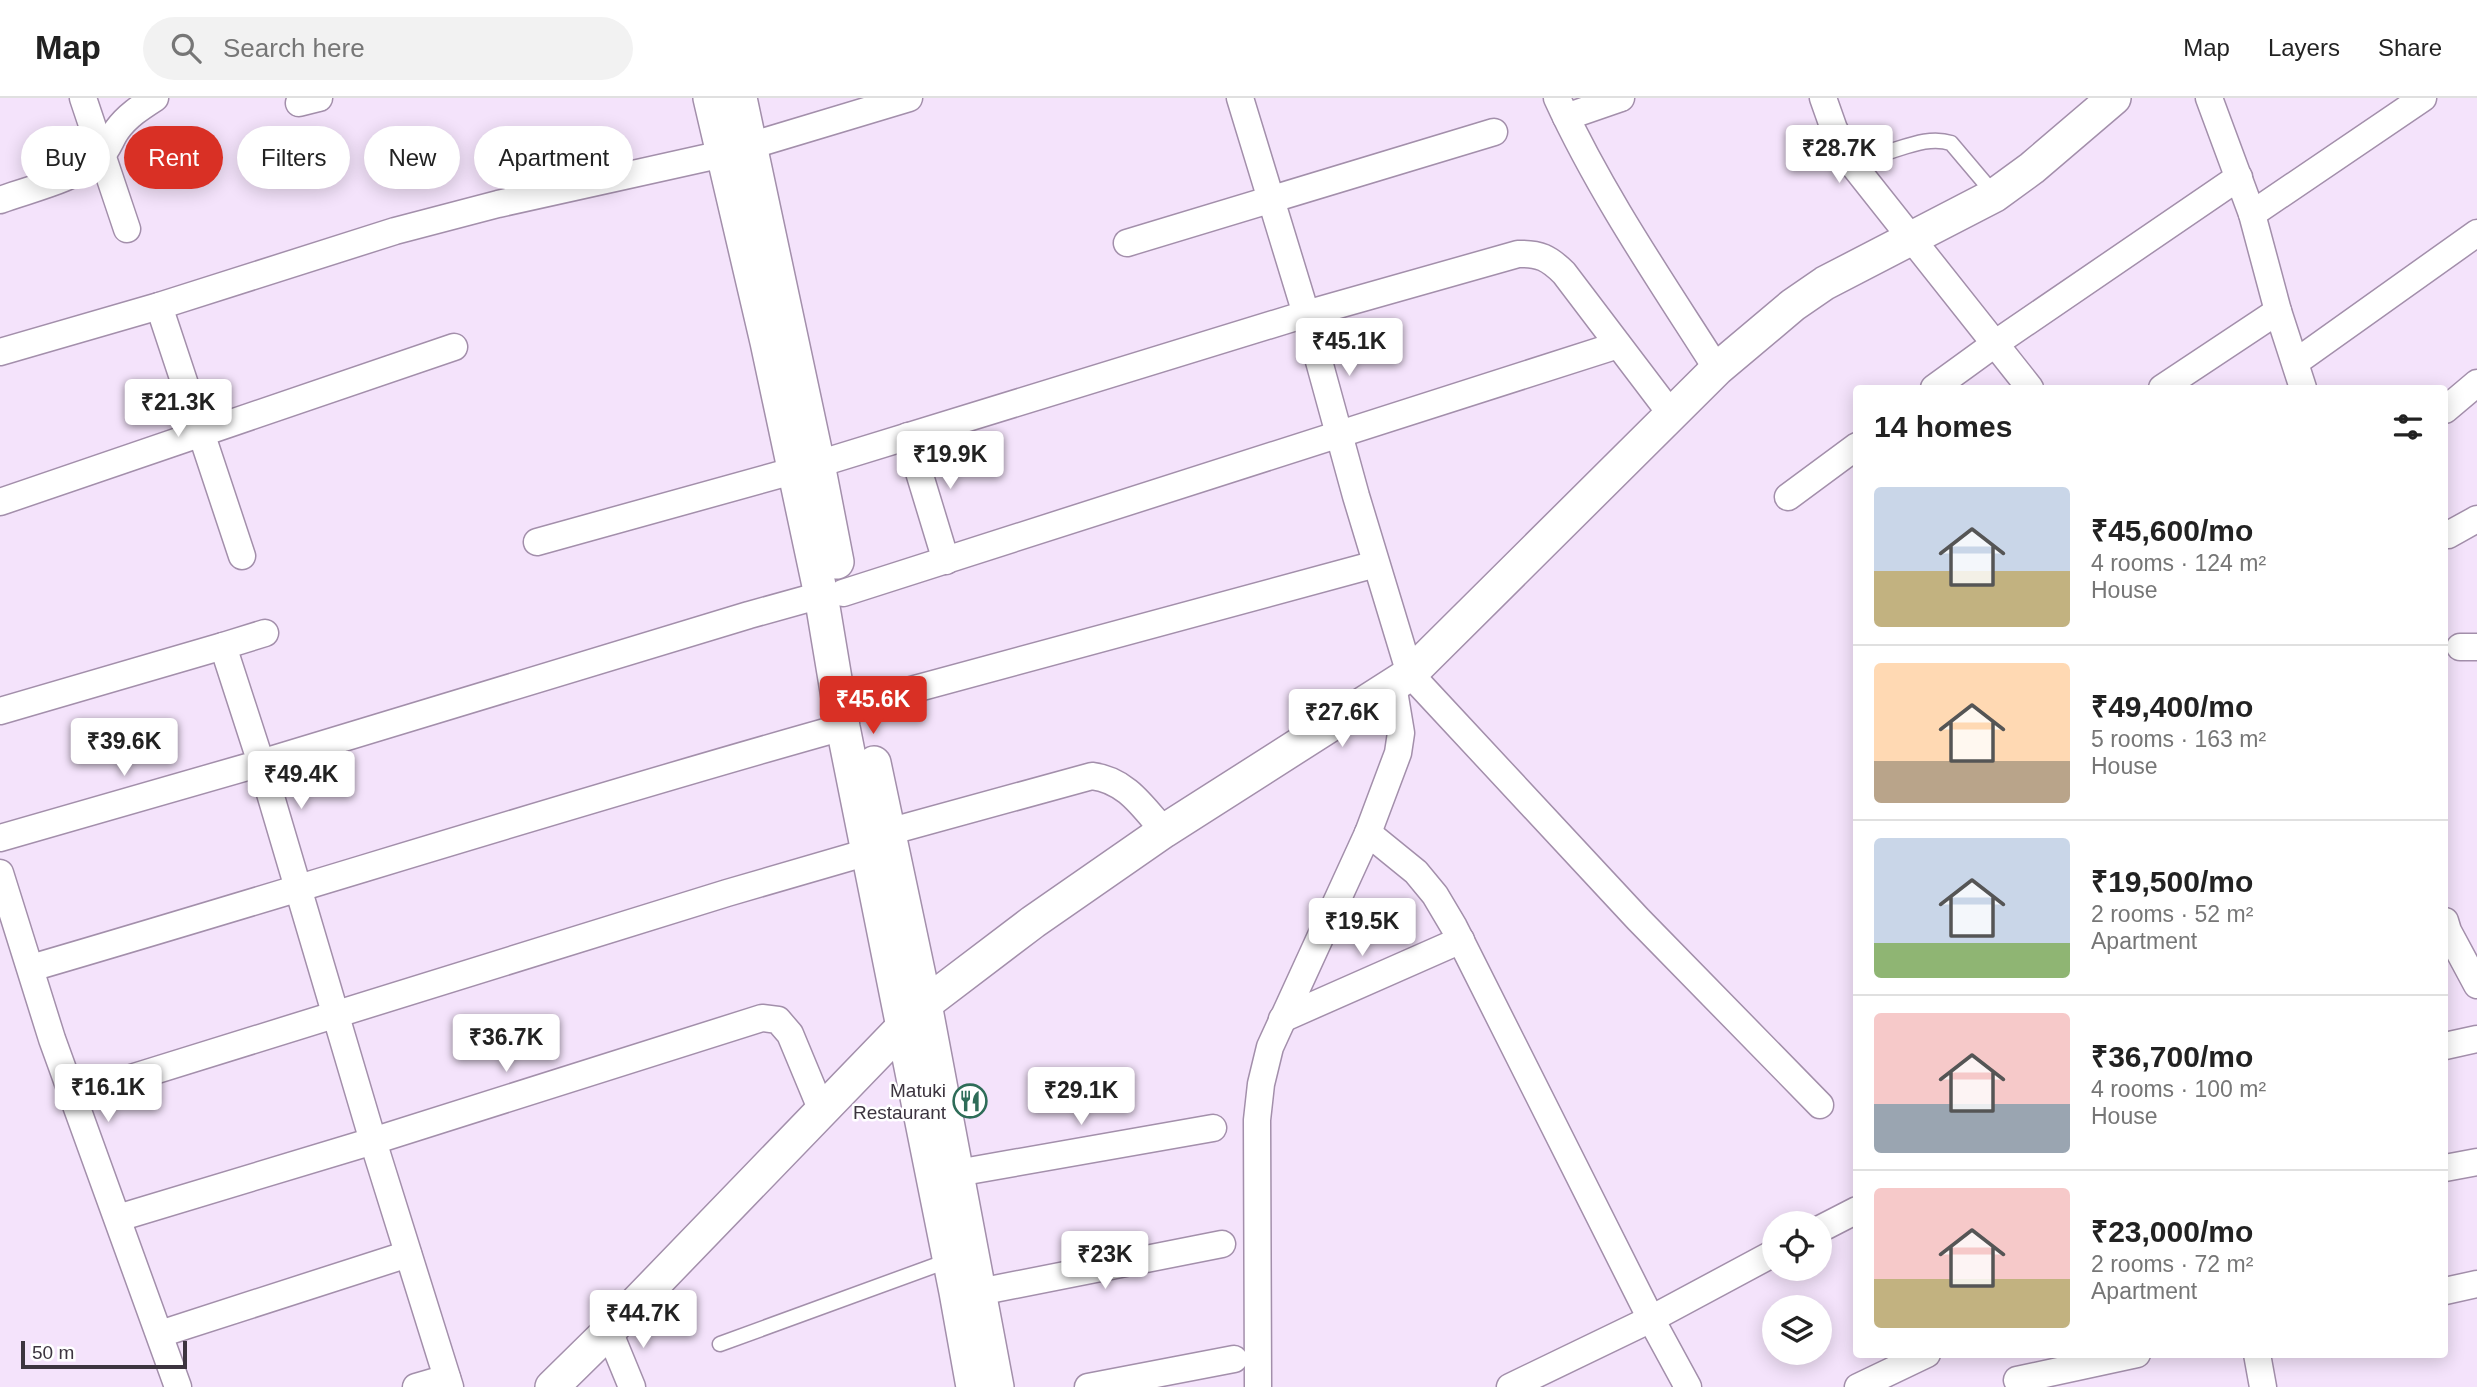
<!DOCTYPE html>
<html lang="en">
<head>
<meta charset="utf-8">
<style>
  :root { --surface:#fff; --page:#f2f2f2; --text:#222; --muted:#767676; --line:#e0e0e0; --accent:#d93025 }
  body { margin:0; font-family:Helvetica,sans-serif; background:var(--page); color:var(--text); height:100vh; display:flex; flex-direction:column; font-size:26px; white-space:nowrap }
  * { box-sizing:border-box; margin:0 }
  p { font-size:23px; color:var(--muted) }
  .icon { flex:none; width:38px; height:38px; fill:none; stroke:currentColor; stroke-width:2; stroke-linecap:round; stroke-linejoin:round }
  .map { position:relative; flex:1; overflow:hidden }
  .drawer { position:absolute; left:1853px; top:287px; width:595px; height:973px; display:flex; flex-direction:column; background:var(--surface); border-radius:7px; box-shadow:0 4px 18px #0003 }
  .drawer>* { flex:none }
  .hud { position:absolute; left:21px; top:28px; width:665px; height:63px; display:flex; gap:14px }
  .controls { position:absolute; left:1762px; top:1113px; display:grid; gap:14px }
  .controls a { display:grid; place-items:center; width:70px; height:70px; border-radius:50%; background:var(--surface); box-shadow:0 4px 18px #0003; font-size:35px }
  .scale { position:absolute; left:21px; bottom:18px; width:166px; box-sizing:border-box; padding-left:7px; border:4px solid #3c343f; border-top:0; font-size:19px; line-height:24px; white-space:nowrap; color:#3c343f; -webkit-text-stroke:5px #fff; paint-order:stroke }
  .price { position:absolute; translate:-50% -60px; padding:0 16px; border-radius:7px; background:#fff; color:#222; font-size:23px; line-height:46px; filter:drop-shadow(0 2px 4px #0008) }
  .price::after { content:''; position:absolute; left:50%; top:42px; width:21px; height:16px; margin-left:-10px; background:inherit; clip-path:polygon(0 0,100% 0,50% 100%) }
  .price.selected { background:var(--accent); color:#fff }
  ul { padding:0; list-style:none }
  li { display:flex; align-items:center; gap:21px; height:175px; padding:0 21px }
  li+li { border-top:2px solid var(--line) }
  li span { display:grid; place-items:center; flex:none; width:196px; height:140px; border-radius:7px; color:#555 }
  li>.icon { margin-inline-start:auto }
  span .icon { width:84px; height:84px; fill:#fffc; stroke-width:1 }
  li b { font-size:30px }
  h2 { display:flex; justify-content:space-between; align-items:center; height:84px; padding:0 21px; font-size:30px }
  .tag { padding:0 24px; border-radius:32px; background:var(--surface); box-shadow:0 4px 18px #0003; font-size:24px; line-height:63px }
  .tag.selected { background:var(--accent); color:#fff }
  header { display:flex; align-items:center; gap:42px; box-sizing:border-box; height:98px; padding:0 35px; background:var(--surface); border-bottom:2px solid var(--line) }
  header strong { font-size:33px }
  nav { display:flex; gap:38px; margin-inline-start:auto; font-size:24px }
  .search { width:490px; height:63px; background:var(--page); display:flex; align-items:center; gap:18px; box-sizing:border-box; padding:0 24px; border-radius:38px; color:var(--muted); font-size:26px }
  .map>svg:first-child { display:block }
</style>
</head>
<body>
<header>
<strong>Map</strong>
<div class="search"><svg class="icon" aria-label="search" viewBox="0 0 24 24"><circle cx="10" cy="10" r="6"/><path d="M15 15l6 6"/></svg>Search here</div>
<nav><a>Map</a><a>Layers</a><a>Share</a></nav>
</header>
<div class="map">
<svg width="2477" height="1289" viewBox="0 0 2477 1289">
  <rect width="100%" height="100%" fill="#f4e3fb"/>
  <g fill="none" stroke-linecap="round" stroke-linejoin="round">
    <defs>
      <g id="service">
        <path d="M 1888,54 C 1908,48 1930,38 1951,45 L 1995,97"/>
        <polyline points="720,1246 950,1162"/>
      </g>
      <g id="minor">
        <polyline points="83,0 127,131"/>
        <polyline points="1240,0 1306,216 1356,398 1410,576 1638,821 1820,1007"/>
        <path d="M 1557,0 C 1601,96 1661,183 1717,271"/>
        <polyline points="1823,0 1834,31 1854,68 2030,290"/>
        <polyline points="2209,0 2252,116 2278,213 2303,290"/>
        <polyline points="299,5 319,0"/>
        <polyline points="1566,19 1621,0"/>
        <path d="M 0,102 C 33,90 73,82 100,59 C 108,52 111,40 117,32 C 127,18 141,9 155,0"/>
        <polyline points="2252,116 2423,0"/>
        <polyline points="1127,145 1494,34"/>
        <polyline points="159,208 242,458"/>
        <polyline points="0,254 159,208 395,133 498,106 723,56 909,0"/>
        <polyline points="2296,264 2477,135"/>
        <polyline points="1934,290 1996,245 2239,79"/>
        <polyline points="2162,290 2278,213"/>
        <polyline points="2445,312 2477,285"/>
        <polyline points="908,338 946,463"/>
        <polyline points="1788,399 1857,348"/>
        <polyline points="0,404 454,249"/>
        <polyline points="2448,437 2477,421"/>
        <path d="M 537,444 L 818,366 L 1306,216 L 1518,156 C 1539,155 1549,160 1564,175 L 1671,316"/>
        <polyline points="843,495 1618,247"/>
        <polyline points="2460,549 2477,549"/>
        <polyline points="863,605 1376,466"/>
        <polyline points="0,613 223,548"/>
        <path d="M 888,734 L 1092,678 C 1126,682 1143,709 1164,733"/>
        <polyline points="1368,735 1416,774 1435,797 1454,829 1651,1221 1688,1289"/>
        <polyline points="0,740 261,665 223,548 265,535"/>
        <polyline points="0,775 52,941 178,1289"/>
        <polyline points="2445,823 2448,833 2477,887"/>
        <path d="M 31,870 C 302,791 571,705 843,629"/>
        <polyline points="1282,921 1461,842"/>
        <polyline points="2445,948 2477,941"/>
        <polyline points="73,998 727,795 868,754"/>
        <polyline points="2445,1070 2477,1064"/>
        <polyline points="957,1075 1213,1030"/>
        <polyline points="118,1120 373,1043 762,920 778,922 790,936 822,1013"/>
        <polyline points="1820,1131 1857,1112"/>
        <polyline points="2445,1193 2477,1186"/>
        <polyline points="979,1194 1222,1146"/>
        <polyline points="609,1233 632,1289"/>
        <polyline points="160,1236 408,1156"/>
        <polyline points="2257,1256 2263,1289"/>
        <polyline points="2017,1282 2137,1256"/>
        <polyline points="416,1289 447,1280"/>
        <polyline points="450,1289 373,1043 261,665 749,517 821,497"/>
        <polyline points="1088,1289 1234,1261"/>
        <polyline points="1258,1289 1257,1022 1261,986 1270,949 1368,735 1398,655 1401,635 1393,587"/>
        <polyline points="1510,1289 1651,1221 1774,1155"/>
        <polyline points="1858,1289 1927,1256"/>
      </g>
      <g id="tertiary">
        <polyline points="710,0 767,244 821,497 843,629 956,1194 973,1289"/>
        <polyline points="740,0 818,366 837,464"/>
        <polyline points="874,665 925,906 997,1289"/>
        <polyline points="552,1289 609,1233 925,906 1033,824 1164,733 1410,576 1717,271 1793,207 1825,185 1995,97 2032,70 2114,0"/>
      </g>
    </defs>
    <use href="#service" stroke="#a38fab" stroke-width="17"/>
    <use href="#minor" stroke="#a38fab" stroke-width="29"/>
    <use href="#tertiary" stroke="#a38fab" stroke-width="36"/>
    <use href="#service" stroke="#fff" stroke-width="14"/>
    <use href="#minor" stroke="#fff" stroke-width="26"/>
    <use href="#tertiary" stroke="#fff" stroke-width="33"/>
  </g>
  <defs>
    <symbol id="restaurant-ring" viewBox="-11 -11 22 22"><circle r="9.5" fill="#fff" stroke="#2e6c58" stroke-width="1.5"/><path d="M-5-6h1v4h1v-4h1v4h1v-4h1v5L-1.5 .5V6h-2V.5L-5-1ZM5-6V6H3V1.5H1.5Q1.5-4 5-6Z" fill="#2e6c58"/></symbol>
  </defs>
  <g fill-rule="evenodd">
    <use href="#restaurant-ring" x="951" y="984" width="38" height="38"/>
  </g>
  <g text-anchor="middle" stroke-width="5" stroke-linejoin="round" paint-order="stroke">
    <g font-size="19" fill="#3c343f" stroke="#fff" text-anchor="end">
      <text x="946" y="999">Matuki<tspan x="946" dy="22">Restaurant</tspan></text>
    </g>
  </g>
</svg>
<div class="controls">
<a><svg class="icon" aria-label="locate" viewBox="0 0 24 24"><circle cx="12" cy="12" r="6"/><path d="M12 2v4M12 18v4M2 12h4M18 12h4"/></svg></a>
<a><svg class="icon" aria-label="layers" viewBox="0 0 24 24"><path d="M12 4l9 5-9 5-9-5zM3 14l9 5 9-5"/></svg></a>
</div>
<div class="scale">50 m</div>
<b class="price" style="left:1839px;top:87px">₹28.7K</b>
<b class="price" style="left:1349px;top:280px">₹45.1K</b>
<b class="price" style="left:178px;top:341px">₹21.3K</b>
<b class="price" style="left:950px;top:393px">₹19.9K</b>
<b class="price selected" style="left:873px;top:638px">₹45.6K</b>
<b class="price" style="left:1342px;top:651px">₹27.6K</b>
<b class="price" style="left:124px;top:680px">₹39.6K</b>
<b class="price" style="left:301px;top:713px">₹49.4K</b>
<b class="price" style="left:1362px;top:860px">₹19.5K</b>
<b class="price" style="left:506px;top:976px">₹36.7K</b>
<b class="price" style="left:108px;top:1026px">₹16.1K</b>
<b class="price" style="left:1081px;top:1029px">₹29.1K</b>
<b class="price" style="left:1105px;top:1193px">₹23K</b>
<b class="price" style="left:643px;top:1252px">₹44.7K</b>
<div class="hud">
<a class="tag">Buy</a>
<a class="tag selected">Rent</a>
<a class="tag">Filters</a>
<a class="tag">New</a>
<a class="tag">Apartment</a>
</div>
<section class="drawer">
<h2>14 homes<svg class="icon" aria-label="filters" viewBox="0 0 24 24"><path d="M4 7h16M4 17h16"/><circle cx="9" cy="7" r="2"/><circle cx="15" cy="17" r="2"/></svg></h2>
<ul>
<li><span style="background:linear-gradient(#c9d6e8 60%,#c2b280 0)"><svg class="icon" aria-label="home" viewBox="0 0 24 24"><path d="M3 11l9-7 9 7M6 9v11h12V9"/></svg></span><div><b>₹45,600/mo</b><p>4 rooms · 124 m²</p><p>House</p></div></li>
<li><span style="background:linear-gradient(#ffd9b3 70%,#b9a48a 0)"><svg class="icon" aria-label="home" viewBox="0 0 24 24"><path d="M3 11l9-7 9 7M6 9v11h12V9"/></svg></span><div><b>₹49,400/mo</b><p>5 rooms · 163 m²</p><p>House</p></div></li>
<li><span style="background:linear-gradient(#c9d6e8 75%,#8fb573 0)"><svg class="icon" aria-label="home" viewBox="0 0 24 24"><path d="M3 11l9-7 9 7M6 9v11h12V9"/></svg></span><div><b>₹19,500/mo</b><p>2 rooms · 52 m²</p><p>Apartment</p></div></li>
<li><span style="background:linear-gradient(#f6c9c9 65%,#9aa5b1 0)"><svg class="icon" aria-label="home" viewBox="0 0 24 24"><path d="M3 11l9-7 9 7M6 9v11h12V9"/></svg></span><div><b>₹36,700/mo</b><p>4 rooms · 100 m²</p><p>House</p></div></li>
<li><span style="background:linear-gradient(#f6c9c9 65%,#c2b280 0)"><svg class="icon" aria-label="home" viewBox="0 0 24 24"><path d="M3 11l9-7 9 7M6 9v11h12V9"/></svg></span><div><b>₹23,000/mo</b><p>2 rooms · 72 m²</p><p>Apartment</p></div></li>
</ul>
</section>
</div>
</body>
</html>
